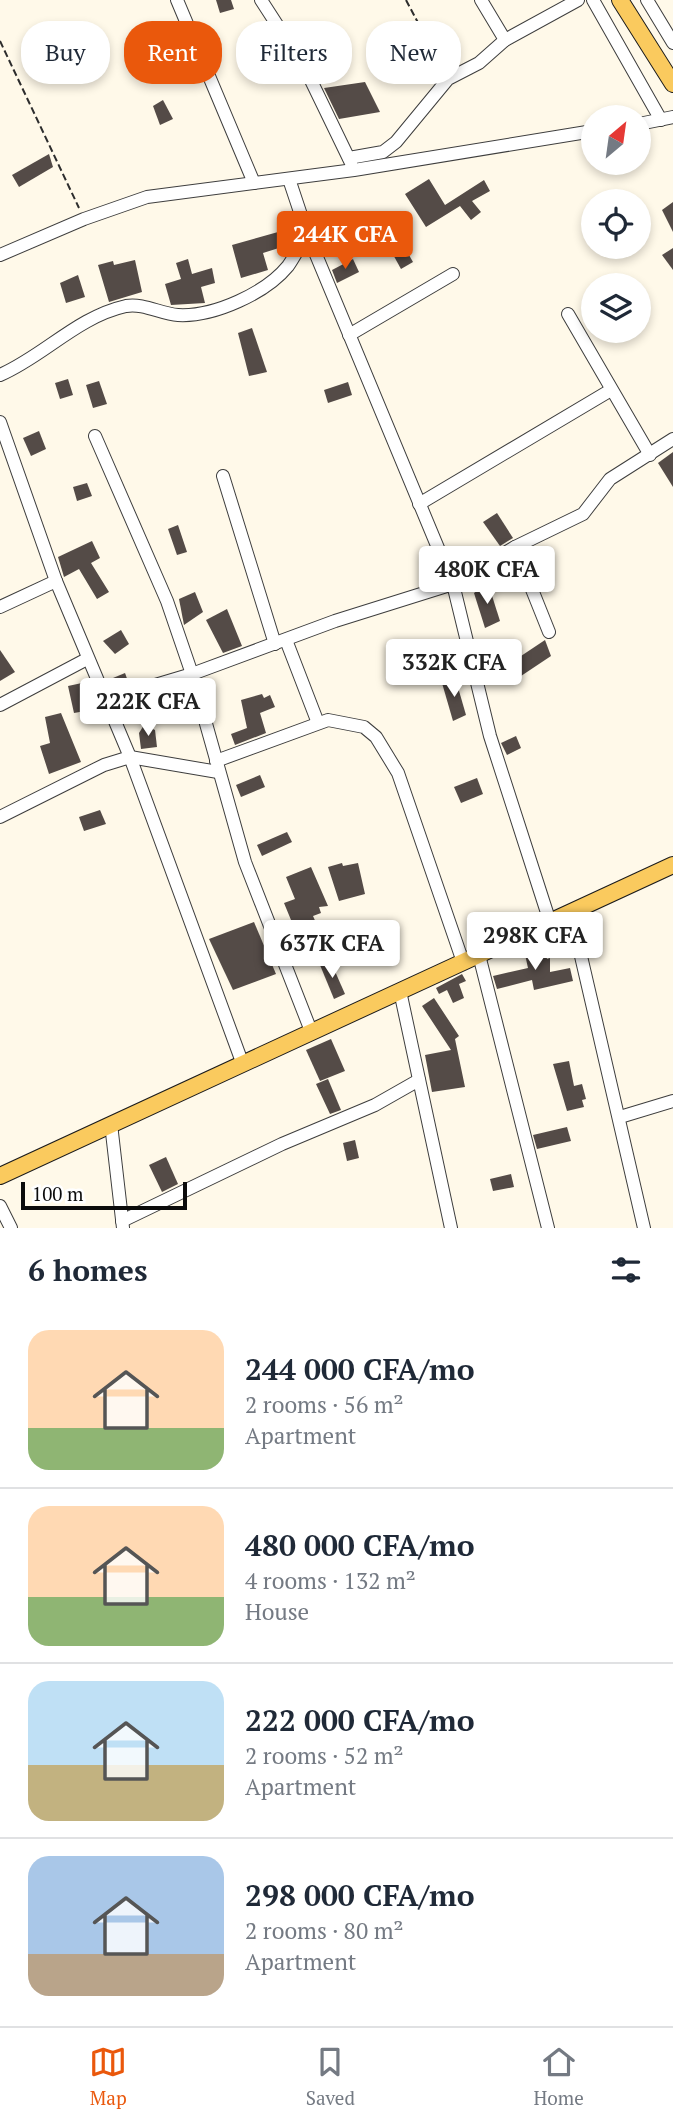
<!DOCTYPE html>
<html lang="en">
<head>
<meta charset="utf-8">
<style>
  :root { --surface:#fff; --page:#f6f6f7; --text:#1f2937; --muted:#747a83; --line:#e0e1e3; --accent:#ea580c }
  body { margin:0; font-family:"PT Serif",serif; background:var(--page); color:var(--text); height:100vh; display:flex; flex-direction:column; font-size:26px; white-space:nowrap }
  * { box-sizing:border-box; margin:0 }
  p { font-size:23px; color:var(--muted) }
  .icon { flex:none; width:38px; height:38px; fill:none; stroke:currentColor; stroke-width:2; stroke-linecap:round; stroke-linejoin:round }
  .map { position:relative; height:1228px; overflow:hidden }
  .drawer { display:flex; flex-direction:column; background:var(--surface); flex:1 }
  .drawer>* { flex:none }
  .guide { position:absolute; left:21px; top:21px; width:632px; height:63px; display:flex; gap:14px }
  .needle { width:46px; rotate:29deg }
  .buttons { position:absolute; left:581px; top:105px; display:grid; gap:14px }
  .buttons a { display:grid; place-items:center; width:70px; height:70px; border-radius:50%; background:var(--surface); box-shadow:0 4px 10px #0003; font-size:35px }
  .scale { position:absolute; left:21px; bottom:18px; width:166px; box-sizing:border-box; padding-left:7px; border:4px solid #0b0b0b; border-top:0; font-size:19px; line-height:24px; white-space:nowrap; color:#0b0b0b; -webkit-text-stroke:5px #fff; paint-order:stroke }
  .price { position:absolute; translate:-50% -60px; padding:0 16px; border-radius:7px; background:#fff; color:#222; font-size:23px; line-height:46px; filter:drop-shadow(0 2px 4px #0008) }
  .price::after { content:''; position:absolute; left:50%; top:42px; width:21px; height:16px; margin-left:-10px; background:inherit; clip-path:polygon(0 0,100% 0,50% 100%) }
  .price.selected { background:var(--accent); color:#fff }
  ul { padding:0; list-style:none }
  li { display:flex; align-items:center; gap:21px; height:175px; padding:0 28px }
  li+li { border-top:2px solid var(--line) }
  li span { display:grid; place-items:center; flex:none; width:196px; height:140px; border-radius:21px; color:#555 }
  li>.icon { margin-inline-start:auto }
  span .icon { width:84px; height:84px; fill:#fffc; stroke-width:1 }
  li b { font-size:30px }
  h2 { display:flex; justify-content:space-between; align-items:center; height:84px; padding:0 28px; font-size:30px }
  .chip { padding:0 24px; border-radius:28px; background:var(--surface); box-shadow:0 4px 10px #0003; font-size:24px; line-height:63px }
  .chip.selected { background:var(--accent); color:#fff }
  .menu { display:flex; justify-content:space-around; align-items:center; height:98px; border-top:2px solid var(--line); background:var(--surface); font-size:19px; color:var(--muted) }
  .menu a { display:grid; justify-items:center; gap:4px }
  .menu .selected { color:var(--accent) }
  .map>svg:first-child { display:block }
</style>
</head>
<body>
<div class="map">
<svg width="673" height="1228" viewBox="0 0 673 1228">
  <rect width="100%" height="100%" fill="#fff9e9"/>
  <g fill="#544b47">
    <polygon points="216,0 231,0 234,9 220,13"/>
    <polygon points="365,82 380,112 339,119 324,88"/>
    <polygon points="163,100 173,119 160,125 153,106"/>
    <polygon points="49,154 53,167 19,187 12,175"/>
    <polygon points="429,179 445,205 484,180 490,191 472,201 481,212 471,220 460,206 426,227 405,194"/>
    <polygon points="673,202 673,232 662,210"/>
    <polygon points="278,232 282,247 263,253 268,270 241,278 232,245"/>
    <polygon points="397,234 413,262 401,269 385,240"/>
    <polygon points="673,248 673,270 662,255"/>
    <polygon points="188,259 192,274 212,268 215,283 201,287 205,303 171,305 165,284 181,279 176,263"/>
    <polygon points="353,259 359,272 337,283 332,270"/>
    <polygon points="135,260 142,292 109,302 98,265 113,261 114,265"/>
    <polygon points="78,275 85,297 66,303 60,283"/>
    <polygon points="252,328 267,372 249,376 238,333"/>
    <polygon points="68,379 73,395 60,399 55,383"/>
    <polygon points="99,381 107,404 93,408 86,385"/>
    <polygon points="348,382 352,395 328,403 324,390"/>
    <polygon points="39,431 46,449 31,456 23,438"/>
    <polygon points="673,452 673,487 658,463"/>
    <polygon points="87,483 92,496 77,501 73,487"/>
    <polygon points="497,513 513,538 500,546 483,522"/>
    <polygon points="178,525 187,552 177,555 168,529"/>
    <polygon points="92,541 100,558 91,563 109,592 97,599 79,569 64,577 58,557"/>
    <polygon points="488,583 500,621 485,628 474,593"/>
    <polygon points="195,592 203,612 184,625 179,599"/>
    <polygon points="227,609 242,646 223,653 206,620"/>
    <polygon points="121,630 129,644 115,654 103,641"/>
    <polygon points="545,640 551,656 521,676 515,660"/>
    <polygon points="0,650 15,672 0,681"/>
    <polygon points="125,673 129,684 116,687 113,678"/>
    <polygon points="455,677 466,715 453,721 442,683"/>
    <polygon points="82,683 83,688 87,688 91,710 74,713 68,686"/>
    <polygon points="262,694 264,698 270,695 275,707 260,713 266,733 235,745 231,734 247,728 241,700"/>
    <polygon points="61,713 81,762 49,774 40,746 50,743 45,717"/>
    <polygon points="144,725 155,730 157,747 141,749 139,733"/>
    <polygon points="516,736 521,748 507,755 501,743"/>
    <polygon points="260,775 265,787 241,797 236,785"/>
    <polygon points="477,778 483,794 461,803 454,787"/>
    <polygon points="100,810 106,824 84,831 79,817"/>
    <polygon points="287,832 292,842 262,856 257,845"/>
    <polygon points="342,863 343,866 358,863 365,894 339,901 328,867"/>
    <polygon points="311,867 328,906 319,907 321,913 313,916 322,936 289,950 279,925 291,920 284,903 295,899 286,877"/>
    <polygon points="254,922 276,974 233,990 209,939"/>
    <polygon points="544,946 547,959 550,958 550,972 570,968 573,981 534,990 532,980 497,989 493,976 528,968 524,950"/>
    <polygon points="330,960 345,994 334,999 320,965"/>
    <polygon points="462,974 466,981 459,984 464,998 453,1003 447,990 439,994 436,988"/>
    <polygon points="434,998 459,1036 455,1039 465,1087 432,1092 425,1055 451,1050 422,1006"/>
    <polygon points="331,1039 345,1071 320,1081 306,1050"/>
    <polygon points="569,1061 574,1086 582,1084 586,1099 582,1100 584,1107 567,1111 553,1064"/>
    <polygon points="328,1079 341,1110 330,1114 316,1084"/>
    <polygon points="567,1127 571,1141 537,1149 533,1135"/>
    <polygon points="355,1140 359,1158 347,1161 343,1143"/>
    <polygon points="166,1157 178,1184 162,1192 149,1165"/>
    <polygon points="511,1174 514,1187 493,1191 490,1179"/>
  </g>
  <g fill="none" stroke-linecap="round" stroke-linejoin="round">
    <defs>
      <g id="minor">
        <polyline points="177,0 254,183"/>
        <polyline points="261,0 305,68 351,163"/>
        <polyline points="481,0 505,40"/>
        <polyline points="593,0 661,120"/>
        <polyline points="647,0 673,43"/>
        <polyline points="639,124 673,117"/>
        <polyline points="349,158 383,152 396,142 448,79 479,63 505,40 578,0"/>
        <polyline points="289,179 307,233 453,584 490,736 550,922"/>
        <polyline points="0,255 84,219 147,197 354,170 593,131"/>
        <polyline points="568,314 650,455"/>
        <polyline points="349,335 453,274"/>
        <path d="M 0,375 C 44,356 77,317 126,306 C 144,303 161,314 178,315 C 214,317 266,293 288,266 C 295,256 301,244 307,233"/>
        <polyline points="0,422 56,581 130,757 242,1062"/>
        <polyline points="95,436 167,601 192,674 245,862 311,1031"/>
        <polyline points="223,476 275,644"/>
        <polyline points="419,504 611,390"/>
        <polyline points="515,547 549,632"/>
        <polyline points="0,607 56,581"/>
        <polyline points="286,640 318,723"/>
        <polyline points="105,700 192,674 335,621 453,584 515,547 583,514 610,479 673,439"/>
        <polyline points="0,705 87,659"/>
        <polyline points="216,761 328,720 364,727 376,737 398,773 463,962"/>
        <polyline points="0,817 104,765 130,757 218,772"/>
        <polyline points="571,913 644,1228"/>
        <polyline points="479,955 548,1228"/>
        <polyline points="400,991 451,1228"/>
        <polyline points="620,1117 673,1101"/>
        <polyline points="111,1124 123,1228"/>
        <polyline points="0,1206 11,1228"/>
        <polyline points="122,1221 282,1144 375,1105 419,1080"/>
      </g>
      <g id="major">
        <polyline points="620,0 673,84"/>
        <polyline points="0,1176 673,865"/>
      </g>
    </defs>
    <use href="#minor" stroke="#3e3e3e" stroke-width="14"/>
    <use href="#major" stroke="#1c1c1c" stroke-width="18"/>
    <g stroke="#2d2d2d" stroke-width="2" stroke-dasharray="7 3.5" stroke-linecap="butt">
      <polyline points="406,0 443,70"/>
      <polyline points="0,41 79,208"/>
    </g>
    <use href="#minor" stroke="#fff" stroke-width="12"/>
    <use href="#major" stroke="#faca5e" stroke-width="16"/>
  </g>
</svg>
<div class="buttons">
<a><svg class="needle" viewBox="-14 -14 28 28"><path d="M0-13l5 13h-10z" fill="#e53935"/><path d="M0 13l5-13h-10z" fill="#747a83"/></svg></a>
<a><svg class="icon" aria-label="locate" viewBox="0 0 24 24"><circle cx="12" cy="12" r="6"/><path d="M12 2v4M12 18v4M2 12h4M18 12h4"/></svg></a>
<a><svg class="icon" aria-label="layers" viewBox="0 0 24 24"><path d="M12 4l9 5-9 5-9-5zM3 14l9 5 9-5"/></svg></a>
</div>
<div class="scale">100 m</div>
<b class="price selected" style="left:345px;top:271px">244K CFA</b>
<b class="price" style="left:487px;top:606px">480K CFA</b>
<b class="price" style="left:454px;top:699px">332K CFA</b>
<b class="price" style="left:148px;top:738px">222K CFA</b>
<b class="price" style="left:535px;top:972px">298K CFA</b>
<b class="price" style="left:332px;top:980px">637K CFA</b>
<div class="guide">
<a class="chip">Buy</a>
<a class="chip selected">Rent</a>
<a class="chip">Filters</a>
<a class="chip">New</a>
</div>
</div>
<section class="drawer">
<h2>6 homes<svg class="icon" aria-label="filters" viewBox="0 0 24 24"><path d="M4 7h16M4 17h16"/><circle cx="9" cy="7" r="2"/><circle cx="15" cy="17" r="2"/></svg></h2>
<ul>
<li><span style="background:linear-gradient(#ffd9b3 70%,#8fb573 0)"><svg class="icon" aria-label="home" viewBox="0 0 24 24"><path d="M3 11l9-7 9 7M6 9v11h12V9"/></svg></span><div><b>244 000 CFA/mo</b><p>2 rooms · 56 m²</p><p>Apartment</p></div></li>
<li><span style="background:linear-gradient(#ffd9b3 65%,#8fb573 0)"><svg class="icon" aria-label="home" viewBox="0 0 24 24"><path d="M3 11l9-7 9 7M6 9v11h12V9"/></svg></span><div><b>480 000 CFA/mo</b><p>4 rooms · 132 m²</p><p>House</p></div></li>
<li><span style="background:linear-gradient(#bfe0f5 60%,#c2b280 0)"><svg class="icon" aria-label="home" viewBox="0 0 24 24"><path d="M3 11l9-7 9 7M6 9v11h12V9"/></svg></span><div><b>222 000 CFA/mo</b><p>2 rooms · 52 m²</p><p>Apartment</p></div></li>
<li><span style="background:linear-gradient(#a9c7e8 70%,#b9a48a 0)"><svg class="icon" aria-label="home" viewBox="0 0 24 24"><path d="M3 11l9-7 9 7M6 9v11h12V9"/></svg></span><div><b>298 000 CFA/mo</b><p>2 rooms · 80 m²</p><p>Apartment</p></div></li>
</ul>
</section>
<nav class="menu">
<a class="selected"><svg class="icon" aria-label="map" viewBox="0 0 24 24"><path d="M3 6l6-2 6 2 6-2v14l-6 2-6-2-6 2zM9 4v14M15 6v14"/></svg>Map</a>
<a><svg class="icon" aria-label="saved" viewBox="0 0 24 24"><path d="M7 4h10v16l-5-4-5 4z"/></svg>Saved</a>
<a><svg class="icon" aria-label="home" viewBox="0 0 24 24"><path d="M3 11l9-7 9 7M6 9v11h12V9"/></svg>Home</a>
</nav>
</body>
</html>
